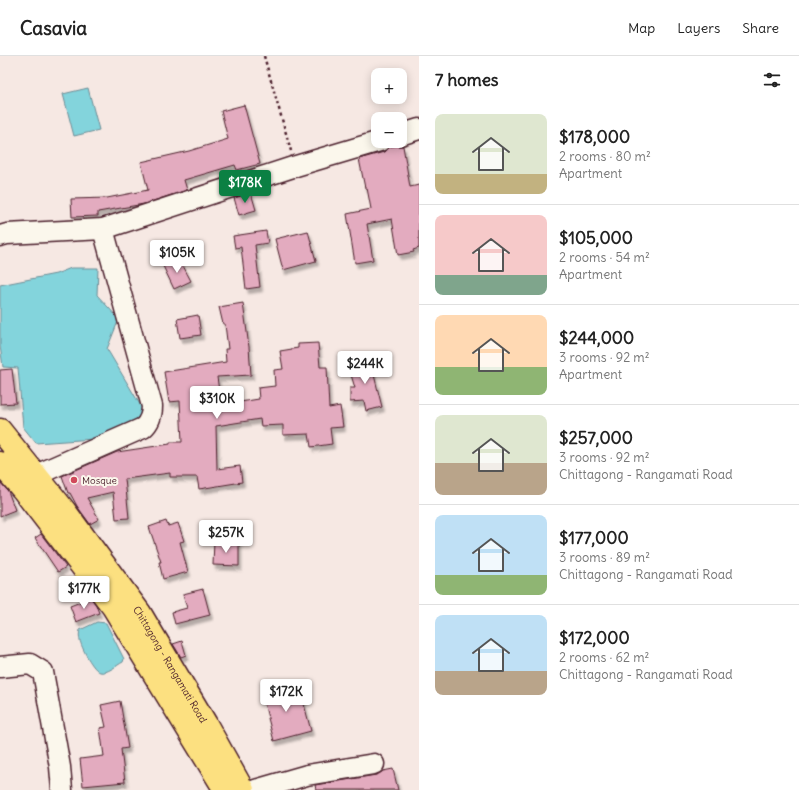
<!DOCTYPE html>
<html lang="en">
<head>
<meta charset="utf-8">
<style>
  :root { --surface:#fff; --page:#f6f6f6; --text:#222; --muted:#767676; --line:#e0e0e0; --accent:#0b8043 }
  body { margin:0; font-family:Delius,sans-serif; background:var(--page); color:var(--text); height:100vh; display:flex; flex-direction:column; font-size:15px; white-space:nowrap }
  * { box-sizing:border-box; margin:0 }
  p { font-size:13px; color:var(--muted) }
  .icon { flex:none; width:22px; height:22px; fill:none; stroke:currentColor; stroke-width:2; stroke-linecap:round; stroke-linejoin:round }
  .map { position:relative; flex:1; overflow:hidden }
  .side { display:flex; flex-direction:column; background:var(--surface); width:380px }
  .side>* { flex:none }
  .fabs { position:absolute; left:371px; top:12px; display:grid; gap:8px }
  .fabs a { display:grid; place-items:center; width:36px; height:36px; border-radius:8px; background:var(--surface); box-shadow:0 2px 10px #0003; font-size:20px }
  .price { position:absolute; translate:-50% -34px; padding:0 9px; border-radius:4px; background:#fff; color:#222; font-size:13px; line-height:26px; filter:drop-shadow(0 1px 2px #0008) }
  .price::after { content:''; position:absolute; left:50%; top:24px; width:12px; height:9px; margin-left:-6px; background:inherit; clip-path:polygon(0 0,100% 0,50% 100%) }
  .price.active { background:var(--accent); color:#fff }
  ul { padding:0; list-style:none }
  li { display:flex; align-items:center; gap:12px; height:100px; padding:0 16px }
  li+li { border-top:1px solid var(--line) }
  li span { display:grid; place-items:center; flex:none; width:112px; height:80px; border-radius:8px; color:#555 }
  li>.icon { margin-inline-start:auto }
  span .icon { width:48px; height:48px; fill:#fffc; stroke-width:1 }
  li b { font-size:17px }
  h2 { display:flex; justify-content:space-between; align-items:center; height:48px; padding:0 16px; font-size:17px }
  header { display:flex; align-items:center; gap:24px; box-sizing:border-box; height:56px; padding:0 20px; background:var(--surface); border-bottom:1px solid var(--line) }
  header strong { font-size:19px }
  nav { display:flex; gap:22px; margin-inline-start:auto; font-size:14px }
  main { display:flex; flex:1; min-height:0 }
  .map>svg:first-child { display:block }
</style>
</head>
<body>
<header>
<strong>Casavia</strong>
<nav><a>Map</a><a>Layers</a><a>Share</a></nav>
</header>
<main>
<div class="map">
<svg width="419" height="734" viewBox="0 0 419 734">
  <defs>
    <filter id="shadow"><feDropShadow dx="2.5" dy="4.5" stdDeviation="1" flood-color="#0004"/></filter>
  </defs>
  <rect width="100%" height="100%" fill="#f6e8e3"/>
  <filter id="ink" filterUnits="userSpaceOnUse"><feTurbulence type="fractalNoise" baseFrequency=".025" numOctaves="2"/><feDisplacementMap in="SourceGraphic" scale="8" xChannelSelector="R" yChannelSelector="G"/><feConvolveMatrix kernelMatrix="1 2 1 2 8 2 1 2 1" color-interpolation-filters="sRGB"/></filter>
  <g filter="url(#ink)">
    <g fill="#83d4dc" stroke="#6c8c95">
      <polygon points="88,32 99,74 74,80 63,38"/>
      <polygon points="71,212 98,212 97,239 119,263 107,293 145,357 108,382 36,387 23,371 18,312 3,311 0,290 0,229 56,218"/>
      <path d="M 97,566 L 106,567 L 124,603 L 123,606 C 117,609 107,618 100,616 C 93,614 81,591 80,584 C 79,580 79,578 80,574 Z"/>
    </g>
    <g fill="#e3abbf" stroke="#4a1f2b" filter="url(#shadow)">
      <polygon points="244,49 260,108 237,114 235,109 184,124 187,134 144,148 98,156 98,160 72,161 71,143 107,142 148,134 141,106 189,95 228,83 221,55"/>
      <polygon points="396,90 403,90 410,131 419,129 419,192 413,194 414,196 398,199 392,163 367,168 373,204 355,207 347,158 371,153 367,132 365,132 359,103 384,96 389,91"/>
      <polygon points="251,137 256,154 239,159 234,142"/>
      <polygon points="266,175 268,187 255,189 260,231 246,233 241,191 235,192 233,180"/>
      <polygon points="308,175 316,205 283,214 275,183"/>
      <polygon points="179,202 191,225 174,233 163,210"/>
      <polygon points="243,247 249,291 251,319 217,321 221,349 259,343 258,332 275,330 274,314 283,313 280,295 298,292 298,288 318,287 320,311 327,311 329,352 340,350 343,371 330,372 332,388 311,391 309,378 283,379 283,369 261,370 260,363 216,370 217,413 240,410 242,426 199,433 197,421 170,421 170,417 125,423 129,462 116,463 113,436 87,442 99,463 90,468 77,450 70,437 68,437 62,420 117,396 170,388 170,386 182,386 180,345 169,346 164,316 226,306 225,293 228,293 225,268 223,268 219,251"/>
      <polygon points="198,259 201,279 180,282 177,263"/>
      <polygon points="370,303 382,351 366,355 364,345 350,346 350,332 355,332 348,309"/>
      <polygon points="12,313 16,347 0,348 0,314"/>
      <polygon points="0,426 8,435 15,454 0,460"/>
      <polygon points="166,465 168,470 178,467 184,485 180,486 188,516 163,523 159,506 161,506 149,471"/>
      <polygon points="41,478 66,511 58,516 35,482"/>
      <polygon points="214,485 239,486 239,510 213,509"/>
      <polygon points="203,533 210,559 175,568 172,556 187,552 183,538"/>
      <polygon points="91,542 96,549 99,557 76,566 70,550"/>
      <polygon points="182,585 186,599 181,601 173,588"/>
      <polygon points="299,629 311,675 274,685 262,639"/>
      <polygon points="120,645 128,692 121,693 125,726 83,730 80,703 104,700 100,672 106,671 101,649"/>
      <polygon points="393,713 398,734 316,734 315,729 376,719 383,715"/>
    </g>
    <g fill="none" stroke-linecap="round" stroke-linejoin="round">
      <defs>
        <g id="minor">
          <polyline points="400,79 419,73"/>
          <polyline points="0,180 7,178 103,173 296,110 380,85"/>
          <path d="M 36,419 L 143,372 C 150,366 152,359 152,350 L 103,173"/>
          <polyline points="0,611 30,608 43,616 60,711 62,734"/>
          <polyline points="255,734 307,719 374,708"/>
        </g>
        <g id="highway">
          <path id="s1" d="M 0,374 L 65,455 L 140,557 L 206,668 L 243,734"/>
          <polyline points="0,407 23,434 113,551 225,734"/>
        </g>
      </defs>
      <use href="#minor" stroke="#4a1f2b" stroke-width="23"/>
      <use href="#highway" stroke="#4a1f2b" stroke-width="25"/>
      <polyline stroke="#4a1f2b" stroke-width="2.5" stroke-dasharray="3 3" stroke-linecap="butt" points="264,0 291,95"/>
      <use href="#minor" stroke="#fbf7ec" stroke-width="20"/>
      <use href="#highway" stroke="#fce080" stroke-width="22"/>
    </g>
  </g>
  <circle fill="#d1495b" stroke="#fbf7ec" stroke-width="1.5" cx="74" cy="424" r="4"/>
  <g text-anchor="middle" stroke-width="4" stroke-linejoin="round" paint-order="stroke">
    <g font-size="10" fill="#4a1f2b" stroke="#fbf7ec" text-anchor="start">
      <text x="82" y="428">Mosque</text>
    </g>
    <g font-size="10" fill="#4a1f2b" stroke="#fbf7ec">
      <text dy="4" stroke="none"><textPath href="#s1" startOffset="290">Chittagong - Rangamati Road</textPath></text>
    </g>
  </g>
</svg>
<div class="fabs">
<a>+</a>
<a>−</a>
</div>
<b class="price active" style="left:245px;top:148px">$178K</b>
<b class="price" style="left:177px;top:218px">$105K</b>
<b class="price" style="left:365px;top:329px">$244K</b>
<b class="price" style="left:217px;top:364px">$310K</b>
<b class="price" style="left:226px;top:498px">$257K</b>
<b class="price" style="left:84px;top:554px">$177K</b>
<b class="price" style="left:286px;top:657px">$172K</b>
</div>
<section class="side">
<h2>7 homes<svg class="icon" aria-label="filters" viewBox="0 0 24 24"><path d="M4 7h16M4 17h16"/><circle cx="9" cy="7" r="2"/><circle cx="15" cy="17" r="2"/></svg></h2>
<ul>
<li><span style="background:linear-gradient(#dfe7d0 75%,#c2b280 0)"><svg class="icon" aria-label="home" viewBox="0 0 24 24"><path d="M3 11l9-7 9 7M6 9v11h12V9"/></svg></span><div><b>$178,000</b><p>2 rooms · 80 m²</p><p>Apartment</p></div></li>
<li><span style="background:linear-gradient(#f6c9c9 75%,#7fa58c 0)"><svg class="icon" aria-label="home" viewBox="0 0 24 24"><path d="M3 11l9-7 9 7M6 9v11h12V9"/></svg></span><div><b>$105,000</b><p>2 rooms · 54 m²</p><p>Apartment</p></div></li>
<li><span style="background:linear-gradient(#ffd9b3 65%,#8fb573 0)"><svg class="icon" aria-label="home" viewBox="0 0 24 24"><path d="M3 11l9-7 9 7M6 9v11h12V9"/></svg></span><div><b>$244,000</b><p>3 rooms · 92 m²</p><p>Apartment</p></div></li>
<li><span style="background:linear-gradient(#dfe7d0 60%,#b9a48a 0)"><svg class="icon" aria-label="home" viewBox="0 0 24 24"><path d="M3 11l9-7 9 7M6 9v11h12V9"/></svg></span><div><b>$257,000</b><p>3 rooms · 92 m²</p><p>Chittagong - Rangamati Road</p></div></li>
<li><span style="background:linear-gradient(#bfe0f5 75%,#8fb573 0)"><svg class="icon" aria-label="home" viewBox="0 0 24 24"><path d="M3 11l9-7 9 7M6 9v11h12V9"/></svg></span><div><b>$177,000</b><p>3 rooms · 89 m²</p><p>Chittagong - Rangamati Road</p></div></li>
<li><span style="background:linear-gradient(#bfe0f5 70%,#b9a48a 0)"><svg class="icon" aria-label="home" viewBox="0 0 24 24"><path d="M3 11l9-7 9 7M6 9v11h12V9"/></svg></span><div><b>$172,000</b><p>2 rooms · 62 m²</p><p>Chittagong - Rangamati Road</p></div></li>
</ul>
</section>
</main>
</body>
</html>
